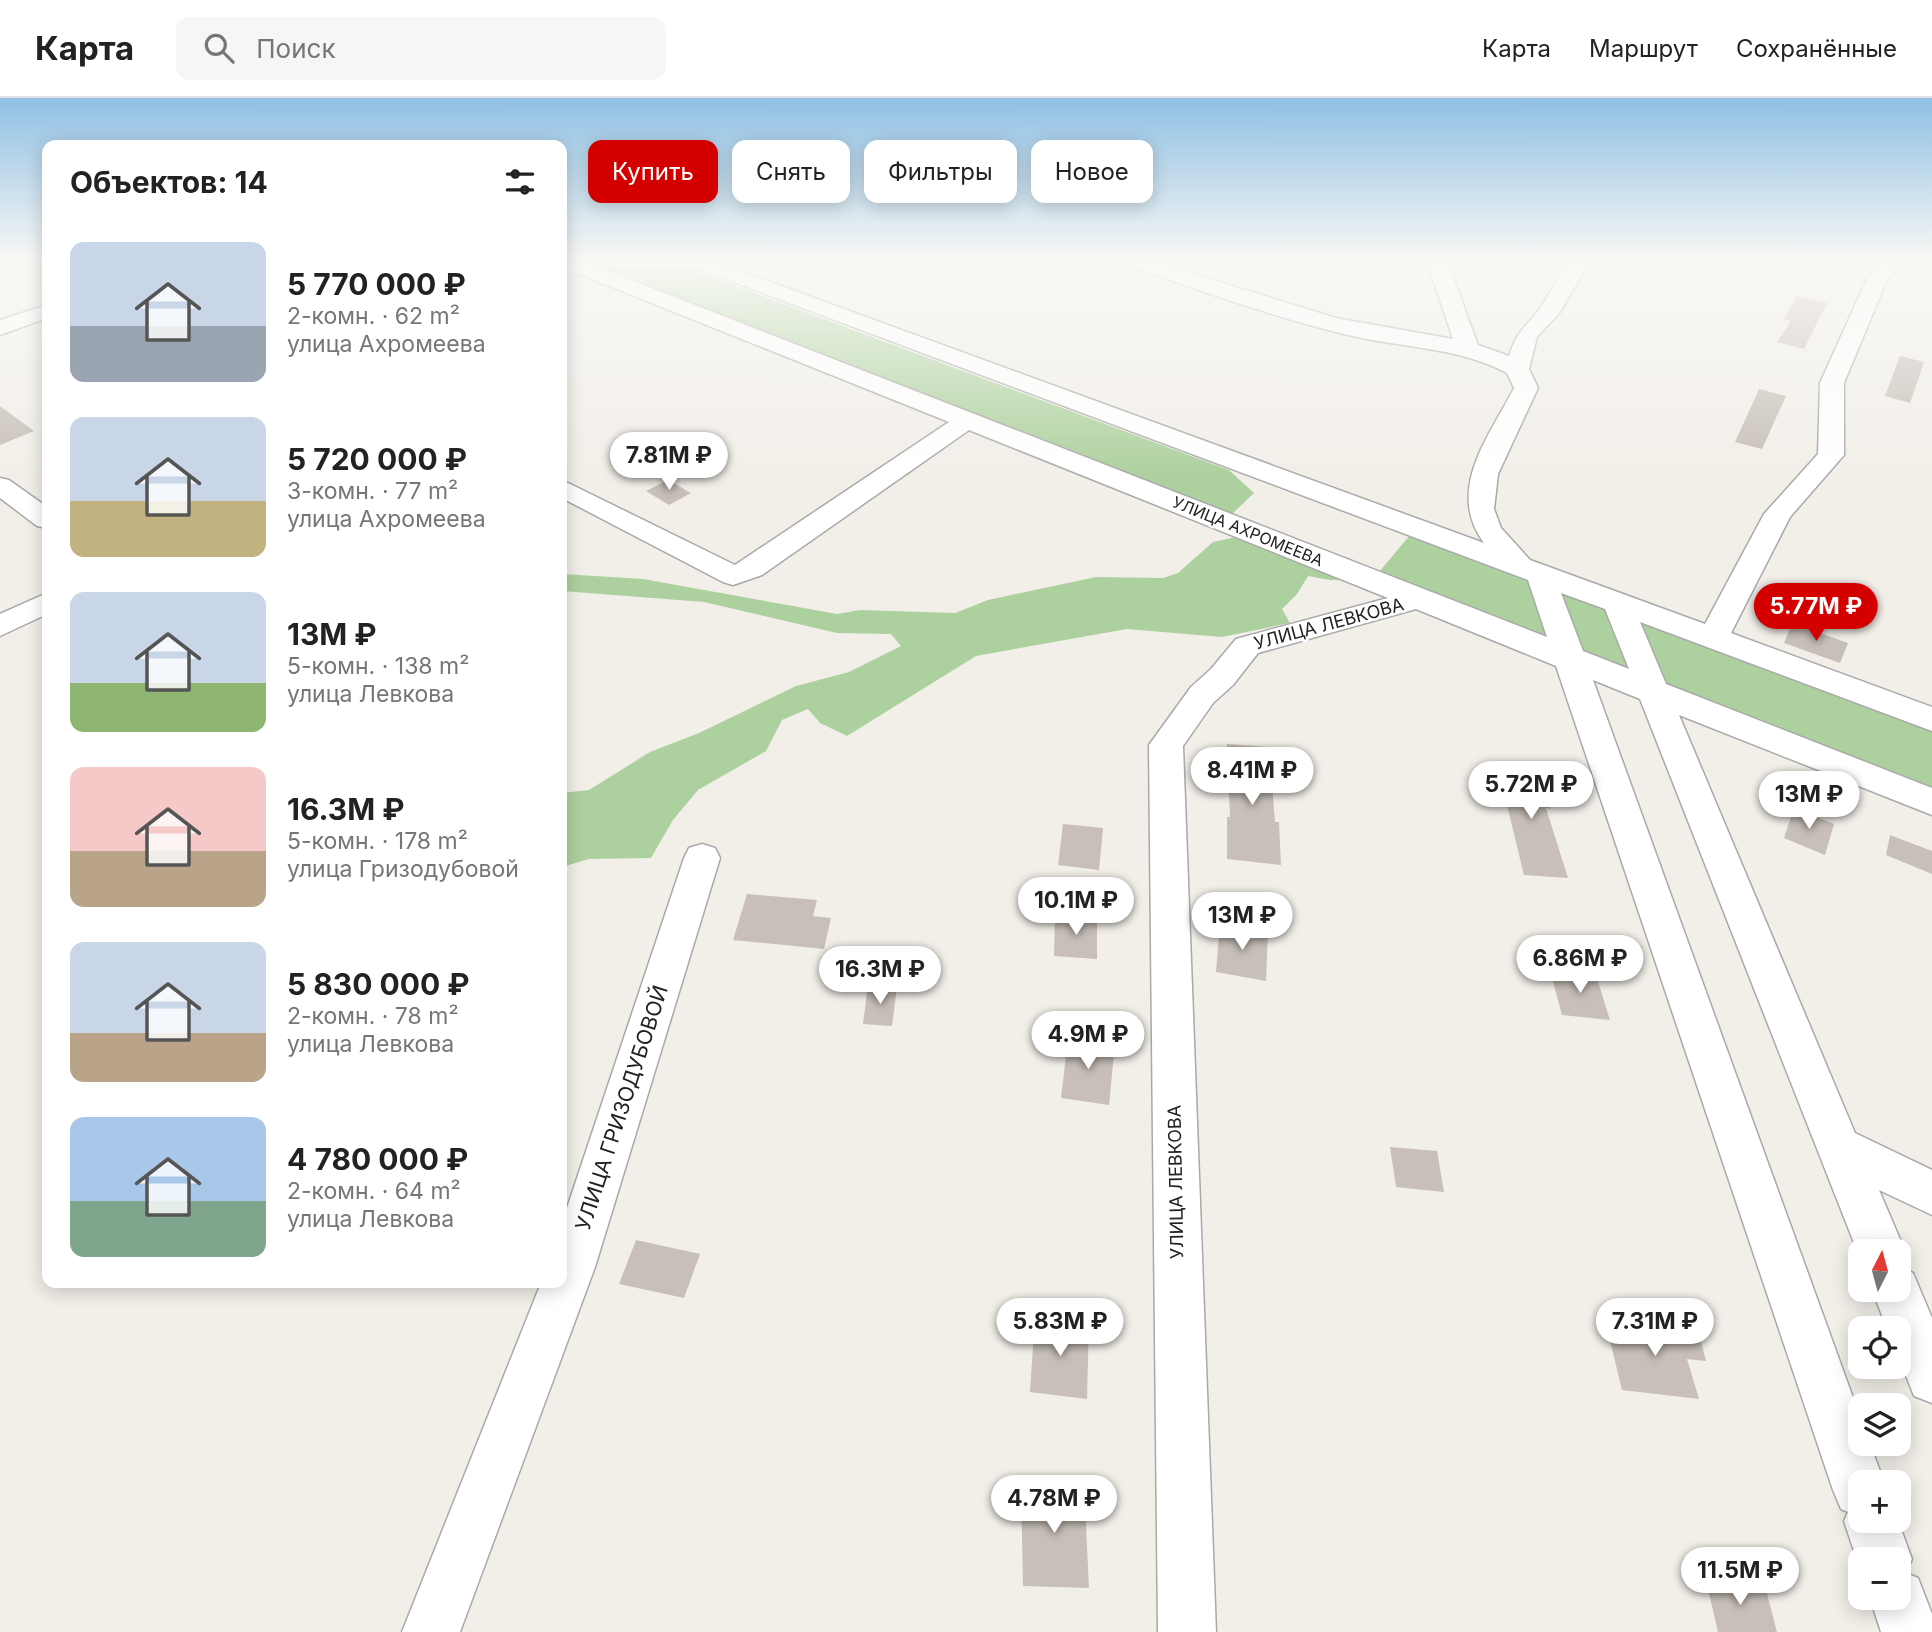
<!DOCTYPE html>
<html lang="ru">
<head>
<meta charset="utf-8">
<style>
  :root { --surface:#fff; --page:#f6f6f6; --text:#222; --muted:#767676; --line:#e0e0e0; --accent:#d40000 }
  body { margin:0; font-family:Inter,sans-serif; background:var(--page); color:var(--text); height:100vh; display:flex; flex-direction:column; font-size:26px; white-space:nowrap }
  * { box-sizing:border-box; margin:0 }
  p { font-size:23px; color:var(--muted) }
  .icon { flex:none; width:38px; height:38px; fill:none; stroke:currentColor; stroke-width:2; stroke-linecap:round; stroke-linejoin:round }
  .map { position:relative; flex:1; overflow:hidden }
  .drawer { position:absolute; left:42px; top:42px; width:525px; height:1148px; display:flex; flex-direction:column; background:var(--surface); border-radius:14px; box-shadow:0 4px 18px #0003 }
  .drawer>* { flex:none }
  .banner { position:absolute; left:588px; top:42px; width:665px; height:63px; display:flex; gap:14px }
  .needle { width:46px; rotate:6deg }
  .buttons { position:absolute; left:1848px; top:1141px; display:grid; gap:14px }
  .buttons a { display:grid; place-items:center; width:63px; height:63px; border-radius:14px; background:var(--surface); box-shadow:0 4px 18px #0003; font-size:35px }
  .price { position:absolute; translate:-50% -60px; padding:0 16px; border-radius:24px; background:#fff; color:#222; font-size:23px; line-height:46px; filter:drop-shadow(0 2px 4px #0008) }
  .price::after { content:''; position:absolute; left:50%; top:42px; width:21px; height:16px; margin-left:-10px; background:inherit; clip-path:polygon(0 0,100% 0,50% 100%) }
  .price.active { background:var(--accent); color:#fff }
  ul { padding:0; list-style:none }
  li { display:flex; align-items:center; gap:21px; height:175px; padding:0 28px }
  li span { display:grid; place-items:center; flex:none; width:196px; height:140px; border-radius:14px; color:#555 }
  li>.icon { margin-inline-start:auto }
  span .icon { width:84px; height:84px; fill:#fffc; stroke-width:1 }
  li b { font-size:30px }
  h2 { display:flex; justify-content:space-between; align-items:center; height:84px; padding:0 28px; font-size:30px }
  .chip { padding:0 24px; border-radius:14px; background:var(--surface); box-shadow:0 4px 18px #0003; font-size:24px; line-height:63px }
  .chip.active { background:var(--accent); color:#fff }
  header { display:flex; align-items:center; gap:42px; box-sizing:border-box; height:98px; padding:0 35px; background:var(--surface); border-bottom:2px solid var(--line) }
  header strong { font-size:33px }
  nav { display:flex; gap:38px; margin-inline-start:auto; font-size:24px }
  .search { width:490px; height:63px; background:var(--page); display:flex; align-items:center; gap:18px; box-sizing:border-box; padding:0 24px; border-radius:14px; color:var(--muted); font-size:26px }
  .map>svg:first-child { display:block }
</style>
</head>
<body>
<header>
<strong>Карта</strong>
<div class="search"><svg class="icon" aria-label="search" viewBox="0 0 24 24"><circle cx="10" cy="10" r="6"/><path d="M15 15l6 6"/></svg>Поиск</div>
<nav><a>Карта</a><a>Маршрут</a><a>Сохранённые</a></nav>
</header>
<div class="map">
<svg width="1932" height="1534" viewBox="0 0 1932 1534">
  <rect width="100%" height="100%" fill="#f2efe9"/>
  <g fill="#add19e">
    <polygon points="566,163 668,163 1229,372 1254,395 1233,415 1205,419"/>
    <polygon points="1411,436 1932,632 1932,693 1379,474"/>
    <polygon points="1240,438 1361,482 1330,482 1308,478 1297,496 1282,511 1290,525 1222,539 1127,531 976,558 847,638 820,625 808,611 782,622 766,653 698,692 673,722 651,760 589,761 562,769 562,695 589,692 650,654 699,635 796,588 849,574 901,548 891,536 837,535 704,504 562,493 562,476 643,481 837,516 860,512 955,515 988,502 1096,479 1163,480 1178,475 1213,444"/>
  </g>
  <g fill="#c7bfb8">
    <polygon points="1797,198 1827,205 1804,251 1777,244 1791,223 1784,221"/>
    <polygon points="1900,258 1924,264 1910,305 1885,298"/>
    <polygon points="1759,291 1786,298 1762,351 1735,344"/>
    <polygon points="0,308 34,333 0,347"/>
    <polygon points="668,382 691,395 669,407 646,393"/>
    <polygon points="1792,525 1848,545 1840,565 1784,545"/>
    <polygon points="1227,646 1269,649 1275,724 1279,724 1281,767 1227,761 1227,719 1230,719"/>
    <polygon points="1497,666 1538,669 1551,711 1546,710 1568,780 1524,777"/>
    <polygon points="1794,710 1834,726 1825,757 1784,740"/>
    <polygon points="1063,726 1103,730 1099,772 1058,767"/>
    <polygon points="1890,737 1932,753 1932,776 1886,757"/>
    <polygon points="747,796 817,802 813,818 831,820 824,851 733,842"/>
    <polygon points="1055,816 1097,819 1097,861 1054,858"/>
    <polygon points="1220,825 1268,834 1266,883 1216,874"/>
    <polygon points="1550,873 1596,877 1610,922 1562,917"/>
    <polygon points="868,887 897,889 892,928 863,926"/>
    <polygon points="1068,940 1115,946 1109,1007 1061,1000"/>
    <polygon points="1390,1049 1437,1053 1444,1094 1396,1089"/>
    <polygon points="636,1142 700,1156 684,1200 619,1186"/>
    <polygon points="1035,1218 1089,1224 1087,1301 1030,1294"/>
    <polygon points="1605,1222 1698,1232 1706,1263 1687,1261 1699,1301 1622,1292"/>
    <polygon points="1021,1384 1084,1385 1089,1490 1023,1488"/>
    <polygon points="1705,1478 1765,1488 1777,1534 1718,1534"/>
  </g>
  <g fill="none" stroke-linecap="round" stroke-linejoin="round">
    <defs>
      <g id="minor">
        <path d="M 562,163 L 582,163 L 1547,539 L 1528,482 L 688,167 L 685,163 L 713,163 L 1484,445 C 1445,392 1489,339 1514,290 L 1507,275 C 1460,250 1408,250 1357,239 C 1278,221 1202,193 1126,167 L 1123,163 L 1152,163 L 1336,220 L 1453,241 L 1427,163 L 1447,163 L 1478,247 L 1509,258 C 1517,231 1529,227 1543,206 C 1552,192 1559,177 1570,163 L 1590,163 L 1560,214 L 1537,239 L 1529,271 L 1538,290 L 1498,376 L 1494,411 L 1501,430 L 1530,462 L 1705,526 L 1764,416 L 1818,356 L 1820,285 L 1866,183 L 1882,163 L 1902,163 L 1886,184 L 1844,285 L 1844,357 L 1790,419 L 1731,535 L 1932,609 L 1932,633 L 1640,524 L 1666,586 L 1932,690 L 1932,717 L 1679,617 L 1855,1035 L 1932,1072 L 1932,1117 L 1879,1092 L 1905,1153 L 1899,1167 L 1899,1153 L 1860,1153 L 1860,1160 L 1640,601 L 1593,582 L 1860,1319 L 1860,1346 L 1870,1346 L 1884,1384 L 1860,1384 L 1860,1423 L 1898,1423 L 1912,1461 L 1906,1475 L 1918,1480 L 1932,1516 L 1932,1534 L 1881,1534 L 1870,1500 L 1899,1500 L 1899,1461 L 1860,1461 L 1860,1471 L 1844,1423 L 1848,1414 L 1841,1411 L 1833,1392 L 1556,568 L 1416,511 L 1258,555 L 1233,587 L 1213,605 L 1183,648 L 1216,1534 L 1158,1534 L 1149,647 L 1191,589 L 1211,571 L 1236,541 L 1388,500 L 969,332 L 762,477 L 733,487 L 723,484 L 562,400 L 562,382 L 735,467 L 949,324 L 562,169 ZM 1561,495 L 1605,511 L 1629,571 L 1583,553 Z"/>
        <polygon points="47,207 47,220 0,237 0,222"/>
        <polygon points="0,380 9,382 47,409 47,430 37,428 0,400"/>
        <polygon points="47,495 47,516 0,538 0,516"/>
        <polygon points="702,746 715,750 720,760 595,1169 460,1534 402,1534 541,1185 562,1185 562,1125 684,760 689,750"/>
        <polygon points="1899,1169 1913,1175 1932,1220 1932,1305 1914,1298 1899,1260 1899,1230 1887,1230 1872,1192 1899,1192"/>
      </g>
    </defs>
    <use href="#minor" stroke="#a9a9a9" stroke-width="3"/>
    <use href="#minor" fill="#fff" fill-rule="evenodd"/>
  </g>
  <linearGradient id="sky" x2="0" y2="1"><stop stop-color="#8fc0e4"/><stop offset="0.43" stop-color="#f9f8f5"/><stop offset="1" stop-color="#f9f8f5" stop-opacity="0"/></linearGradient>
  <rect width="1932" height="377" fill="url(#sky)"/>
  <g text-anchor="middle" stroke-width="5" stroke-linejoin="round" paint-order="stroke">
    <g font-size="16" fill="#222" stroke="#fff">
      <text transform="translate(1248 433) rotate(22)" y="6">УЛИЦА АХРОМЕЕВА</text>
    </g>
    <g font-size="18" fill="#222" stroke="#fff">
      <text transform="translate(1329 526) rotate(-15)" y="6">УЛИЦА ЛЕВКОВА</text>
      <text transform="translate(1176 1084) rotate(-91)" y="6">УЛИЦА ЛЕВКОВА</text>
    </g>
    <g font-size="21" fill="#222" stroke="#fff">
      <text transform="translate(622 1010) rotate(-72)" y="7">УЛИЦА ГРИЗОДУБОВОЙ</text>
    </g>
  </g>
</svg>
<div class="buttons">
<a><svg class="needle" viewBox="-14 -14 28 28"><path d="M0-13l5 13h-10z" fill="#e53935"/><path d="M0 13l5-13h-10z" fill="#767676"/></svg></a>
<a><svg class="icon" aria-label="locate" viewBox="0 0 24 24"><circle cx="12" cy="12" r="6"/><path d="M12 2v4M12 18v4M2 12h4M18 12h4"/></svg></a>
<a><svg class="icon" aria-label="layers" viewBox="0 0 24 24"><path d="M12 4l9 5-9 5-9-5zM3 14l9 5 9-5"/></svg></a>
<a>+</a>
<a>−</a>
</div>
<b class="price" style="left:669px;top:394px">7.81M ₽</b>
<b class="price active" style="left:1816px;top:545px">5.77M ₽</b>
<b class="price" style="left:1252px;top:709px">8.41M ₽</b>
<b class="price" style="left:1531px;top:723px">5.72M ₽</b>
<b class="price" style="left:1809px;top:733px">13M ₽</b>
<b class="price" style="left:1076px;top:839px">10.1M ₽</b>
<b class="price" style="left:1242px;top:854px">13M ₽</b>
<b class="price" style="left:1580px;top:897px">6.86M ₽</b>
<b class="price" style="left:880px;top:908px">16.3M ₽</b>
<b class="price" style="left:1088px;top:973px">4.9M ₽</b>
<b class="price" style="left:1060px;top:1260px">5.83M ₽</b>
<b class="price" style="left:1655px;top:1260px">7.31M ₽</b>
<b class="price" style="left:1054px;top:1437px">4.78M ₽</b>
<b class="price" style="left:1740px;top:1509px">11.5M ₽</b>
<div class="banner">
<a class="chip active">Купить</a>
<a class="chip">Снять</a>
<a class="chip">Фильтры</a>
<a class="chip">Новое</a>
</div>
<section class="drawer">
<h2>Объектов: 14<svg class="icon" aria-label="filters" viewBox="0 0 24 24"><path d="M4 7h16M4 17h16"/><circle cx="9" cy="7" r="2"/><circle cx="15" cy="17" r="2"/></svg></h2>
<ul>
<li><span style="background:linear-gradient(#c9d6e8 60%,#9aa5b1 0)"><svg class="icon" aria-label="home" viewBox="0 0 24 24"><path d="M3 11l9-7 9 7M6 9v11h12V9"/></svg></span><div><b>5 770 000 ₽</b><p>2-комн. · 62 m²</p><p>улица Ахромеева</p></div></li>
<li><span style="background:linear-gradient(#c9d6e8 60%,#c2b280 0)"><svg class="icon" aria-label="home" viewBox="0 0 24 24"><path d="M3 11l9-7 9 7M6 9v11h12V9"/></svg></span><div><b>5 720 000 ₽</b><p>3-комн. · 77 m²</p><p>улица Ахромеева</p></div></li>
<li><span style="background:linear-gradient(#c9d6e8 65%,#8fb573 0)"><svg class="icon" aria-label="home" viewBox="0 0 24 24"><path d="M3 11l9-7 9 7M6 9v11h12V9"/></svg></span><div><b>13M ₽</b><p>5-комн. · 138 m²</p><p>улица Левкова</p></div></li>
<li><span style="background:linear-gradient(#f6c9c9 60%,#b9a48a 0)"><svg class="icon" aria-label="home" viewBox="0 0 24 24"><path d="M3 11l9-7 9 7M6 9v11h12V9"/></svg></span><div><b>16.3M ₽</b><p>5-комн. · 178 m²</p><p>улица Гризодубовой</p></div></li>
<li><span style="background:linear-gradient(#c9d6e8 65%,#b9a48a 0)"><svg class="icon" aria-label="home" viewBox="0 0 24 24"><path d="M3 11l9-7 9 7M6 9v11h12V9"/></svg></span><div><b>5 830 000 ₽</b><p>2-комн. · 78 m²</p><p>улица Левкова</p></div></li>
<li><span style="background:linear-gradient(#a9c7e8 60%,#7fa58c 0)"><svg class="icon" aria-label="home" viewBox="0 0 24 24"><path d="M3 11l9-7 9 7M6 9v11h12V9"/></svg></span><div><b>4 780 000 ₽</b><p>2-комн. · 64 m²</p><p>улица Левкова</p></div></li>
</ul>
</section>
</div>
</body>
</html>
